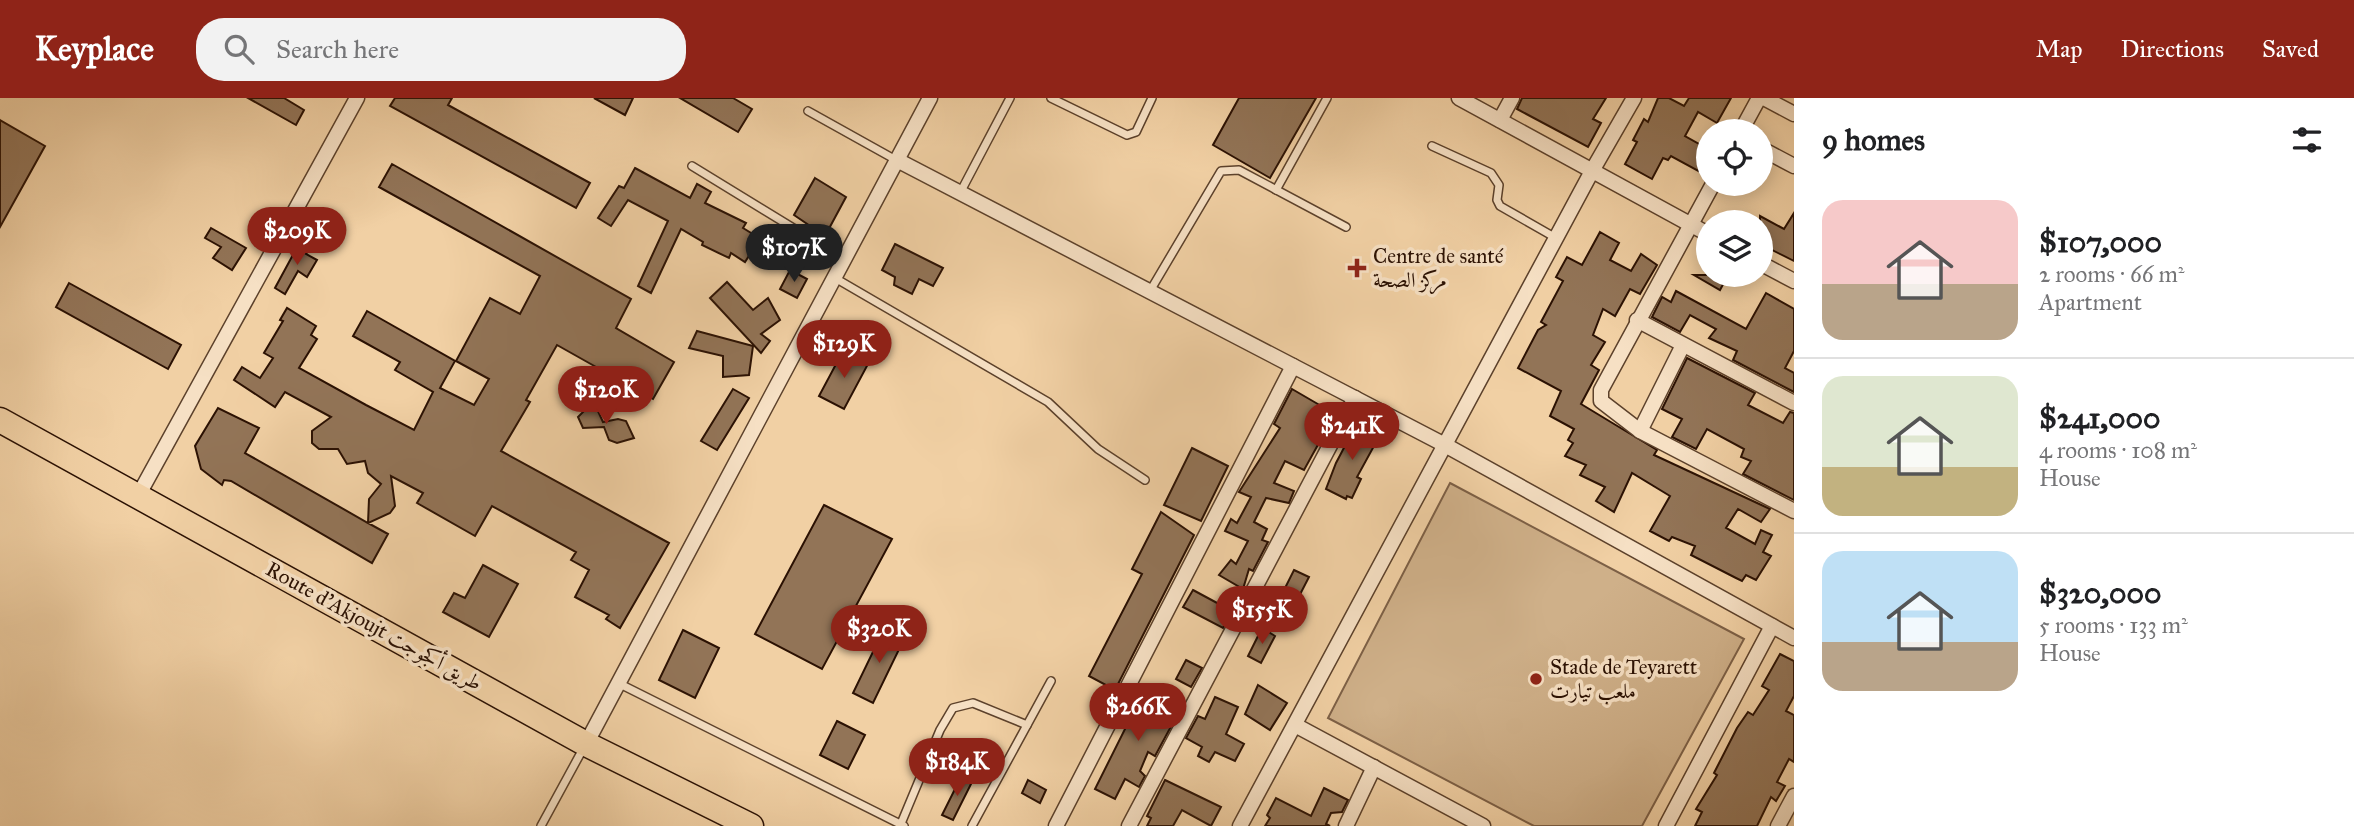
<!DOCTYPE html>
<html lang="en">
<head>
<meta charset="utf-8">
<style>
  :root { --surface:#fff; --page:#f2f2f2; --text:#202124; --muted:#757577; --line:#e0e0e0; --accent:#8f2418 }
  body { margin:0; font-family:"IM FELL Great Primer",Amiri,serif; background:var(--page); color:var(--text); height:100vh; display:flex; flex-direction:column; font-size:26px; white-space:nowrap }
  * { box-sizing:border-box; margin:0 }
  p { font-size:23px; color:var(--muted) }
  .icon { flex:none; width:38px; height:38px; fill:none; stroke:currentColor; stroke-width:2; stroke-linecap:round; stroke-linejoin:round }
  .map { position:relative; flex:1; overflow:hidden }
  .details { display:flex; flex-direction:column; background:var(--surface); width:560px }
  .details>* { flex:none }
  .controls { position:absolute; left:1696px; top:21px; display:grid; gap:14px }
  .controls a { display:grid; place-items:center; width:77px; height:77px; border-radius:50%; background:var(--surface); box-shadow:0 4px 18px #0003; font-size:35px }
  .price { position:absolute; translate:-50% -60px; padding:0 16px; border-radius:24px; background:var(--accent); color:#fff; font-size:23px; line-height:46px; filter:drop-shadow(0 2px 4px #0008) }
  .price::after { content:''; position:absolute; left:50%; top:42px; width:21px; height:16px; margin-left:-10px; background:inherit; clip-path:polygon(0 0,100% 0,50% 100%) }
  .price.current { background:#222; color:#fff }
  ul { padding:0; list-style:none }
  li { display:flex; align-items:center; gap:21px; height:175px; padding:0 28px }
  li+li { border-top:2px solid var(--line) }
  li span { display:grid; place-items:center; flex:none; width:196px; height:140px; border-radius:21px; color:#555 }
  li>.icon { margin-inline-start:auto }
  span .icon { width:84px; height:84px; fill:#fffc; stroke-width:1 }
  li b { font-size:30px }
  h2 { display:flex; justify-content:space-between; align-items:center; height:84px; padding:0 28px; font-size:30px }
  header { display:flex; align-items:center; gap:42px; box-sizing:border-box; height:98px; padding:0 35px; background:var(--accent); color:#fff }
  header strong { font-size:33px }
  nav { display:flex; gap:38px; margin-inline-start:auto; font-size:24px }
  .search { width:490px; height:63px; background:var(--page); display:flex; align-items:center; gap:18px; box-sizing:border-box; padding:0 24px; border-radius:28px; color:var(--muted); font-size:26px }
  main { display:flex; flex:1; min-height:0 }
  .map>svg:first-child { display:block }
</style>
</head>
<body>
<header>
<strong>Keyplace</strong>
<div class="search"><svg class="icon" aria-label="search" viewBox="0 0 24 24"><circle cx="10" cy="10" r="6"/><path d="M15 15l6 6"/></svg>Search here</div>
<nav><a>Map</a><a>Directions</a><a>Saved</a></nav>
</header>
<main>
<div class="map">
<svg width="1794" height="728" viewBox="0 0 1794 728">
  <rect width="100%" height="100%" fill="#f1d0a4"/>
  <filter id="stains"><feTurbulence type="fractalNoise" baseFrequency=".00286" numOctaves="4"/><feColorMatrix values="0 0 0 0 .2 0 0 0 0 .09 0 0 0 0 .02 0 0 0 .5 -.17"/></filter>
  <radialGradient id="worn" r=".72"><stop offset=".6" stop-color="#630" stop-opacity="0"/><stop offset="1" stop-color="#630" stop-opacity=".3"/></radialGradient>
  <polygon fill="#cfb089" stroke="#7d6046" stroke-width="2" points="1450,385 1744,541 1642,728 1534,728 1328,620"/>
  <g fill="#927457" stroke="#2b1103" stroke-width="2">
    <polygon points="248,0 284,0 304,12 296,27"/>
    <polygon points="395,0 452,0 448,7 590,85 576,110 390,8"/>
    <polygon points="594,0 633,0 625,17"/>
    <polygon points="680,0 733,0 752,11 738,34"/>
    <polygon points="1239,0 1316,0 1270,80 1213,47"/>
    <polygon points="1522,0 1606,0 1593,21 1601,25 1588,49 1517,11"/>
    <polygon points="1658,0 1669,0 1684,8 1689,0 1731,0 1717,25 1698,14 1685,38 1708,51 1708,66 1702,75 1671,58 1668,62 1663,60 1652,81 1625,66 1637,44 1633,42 1644,21 1648,24"/>
    <polygon points="0,22 45,48 0,129"/>
    <polygon points="392,66 631,201 616,230 674,264 653,301 557,247 526,302 530,304 501,353 669,445 620,530 606,521 609,517 575,499 589,472 571,462 576,454 492,408 475,438 417,405 423,395 391,378 395,408 390,415 368,425 388,436 372,465 231,383 224,382 222,387 201,371 195,348 218,310 259,330 245,355 368,425 369,401 381,386 368,375 365,363 347,366 338,351 319,351 312,345 312,333 331,319 285,294 275,309 234,282 242,269 260,280 273,260 264,255 283,223 280,222 287,210 316,228 311,237 317,241 299,270 366,307 414,332 433,294 395,272 400,264 353,238 367,213 455,263 440,290 474,307 489,281 456,263 490,200 520,216 540,178 379,89"/>
    <polygon points="635,70 690,100 697,86 711,94 705,105 746,125 743,130 769,146 773,138 790,147 782,165 754,150 745,164 731,155 729,160 702,147 703,144 681,131 651,195 638,188 668,123 628,102 611,128 598,120 619,88 624,90"/>
    <polygon points="815,80 846,99 825,138 794,117"/>
    <polygon points="1794,115 1794,163 1760,146 1760,118 1784,131"/>
    <polygon points="211,130 246,150 232,172 213,160 221,149 205,140"/>
    <polygon points="1600,134 1619,145 1610,162 1631,173 1641,156 1657,167 1640,196 1630,191 1615,218 1603,211 1593,237 1605,244 1591,267 1599,272 1581,306 1657,352 1654,357 1770,411 1761,424 1738,411 1726,430 1755,446 1761,432 1772,437 1763,454 1771,458 1756,482 1746,477 1742,483 1736,480 1691,457 1695,448 1672,439 1669,443 1650,433 1670,398 1632,375 1614,414 1596,403 1605,389 1580,377 1586,367 1565,358 1573,345 1568,342 1574,331 1550,318 1561,293 1518,270 1538,232 1546,227 1541,224 1563,183 1556,179 1567,159 1582,167"/>
    <polygon points="301,142 311,148 306,156 317,162 307,179 298,173 285,196 275,190"/>
    <polygon points="895,146 943,170 933,188 919,181 912,196 894,187 895,179 882,172"/>
    <polygon points="790,172 807,181 797,200 780,191"/>
    <polygon points="1694,177 1728,177 1720,192"/>
    <polygon points="727,184 753,212 768,200 780,222 761,236 770,243 761,255 710,200"/>
    <polygon points="69,185 181,247 168,271 56,209"/>
    <polygon points="1676,193 1746,231 1766,195 1794,211 1794,253 1785,270 1794,275 1794,294 1733,262 1737,253 1709,240 1716,231 1690,217 1680,234 1652,219 1662,199 1671,204"/>
    <polygon points="697,233 753,248 749,277 723,279 723,258 689,250"/>
    <polygon points="843,253 868,266 844,311 819,298"/>
    <polygon points="1687,260 1755,295 1748,307 1783,325 1790,314 1794,315 1794,402 1743,376 1751,363 1741,359 1744,351 1707,331 1696,351 1672,339 1682,321 1662,311"/>
    <polygon points="733,291 749,300 717,352 701,343"/>
    <polygon points="1292,291 1335,316 1304,372 1285,363 1274,385 1294,393 1289,405 1266,400 1254,424 1267,431 1262,442 1268,444 1253,473 1249,471 1243,491 1219,477 1231,462 1236,466 1248,443 1225,433 1231,421 1237,425 1251,399 1239,394 1280,330 1274,326"/>
    <polygon points="588,309 597,311 603,324 618,321 626,323 634,340 617,345 609,342 604,329 583,330 578,319"/>
    <polygon points="1357,325 1380,337 1357,379 1361,381 1352,400 1347,398 1346,401 1326,391 1336,365"/>
    <polygon points="1192,350 1228,368 1201,423 1164,407"/>
    <polygon points="824,407 892,441 822,571 755,536"/>
    <polygon points="1161,414 1194,437 1115,592 1089,578 1142,476 1132,471"/>
    <polygon points="483,467 518,486 489,539 443,514 454,495 465,500"/>
    <polygon points="1294,472 1309,479 1294,508 1280,500"/>
    <polygon points="1193,492 1232,513 1223,530 1183,509"/>
    <polygon points="885,529 905,539 873,605 853,595"/>
    <polygon points="1262,530 1275,538 1261,565 1248,558"/>
    <polygon points="683,532 719,550 695,600 659,582"/>
    <polygon points="1780,556 1794,563 1794,598 1786,613 1794,617 1794,664 1789,661 1777,684 1785,688 1776,703 1771,699 1757,728 1695,728 1702,714 1696,711 1717,677 1714,675 1737,630 1748,614 1753,617 1769,592 1762,588"/>
    <polygon points="1186,562 1202,570 1191,589 1176,581"/>
    <polygon points="1258,587 1287,605 1270,632 1245,616"/>
    <polygon points="1144,593 1181,610 1155,658 1148,654 1140,673 1145,678 1139,689 1125,681 1115,701 1095,691"/>
    <polygon points="1215,599 1238,609 1226,636 1244,646 1235,663 1215,654 1209,664 1198,658 1202,649 1186,640 1198,618 1205,621"/>
    <polygon points="837,623 865,637 848,671 820,657"/>
    <polygon points="961,679 972,684 953,722 942,717"/>
    <polygon points="1028,682 1046,692 1040,705 1022,695"/>
    <polygon points="1165,682 1221,709 1211,728 1182,712 1173,728 1147,728 1151,720 1147,718"/>
    <polygon points="1324,690 1348,702 1342,714 1331,715 1326,726 1330,728 1265,728 1270,720 1267,717 1276,700 1311,718"/>
  </g>
  <g fill="none" stroke-linecap="round" stroke-linejoin="round">
    <defs>
      <g id="service">
        <polyline points="1051,0 1127,37 1136,34 1152,0"/>
        <polyline points="808,13 896,62"/>
        <polyline points="1432,48 1491,75 1499,87 1497,102 1500,108 1556,140"/>
        <polyline points="692,68 844,161"/>
        <polyline points="1276,92 1327,0"/>
        <polyline points="960,95 1010,0"/>
        <polyline points="835,180 1048,304 1098,351 1145,382"/>
        <polyline points="1150,193 1221,73 1239,72 1346,129"/>
        <polyline points="618,585 904,728"/>
        <polyline points="541,728 584,649"/>
        <polyline points="900,728 940,632 953,610 973,605 1027,627"/>
        <polyline points="972,728 1051,583"/>
      </g>
      <g id="minor">
        <polyline points="1459,0 1708,136"/>
        <polyline points="1764,0 1794,16"/>
        <polyline points="1500,22 1512,0"/>
        <polyline points="1741,33 1759,0"/>
        <polyline points="1760,50 1794,68"/>
        <polyline points="897,62 1445,347 1794,540"/>
        <polyline points="1713,86 1601,292 1601,303 1640,333 1794,413"/>
        <polyline points="1760,165 1794,183"/>
        <polyline points="1637,222 1794,305"/>
        <polyline points="1640,333 1683,247"/>
        <polyline points="138,398 357,0"/>
        <polyline points="1295,627 1483,728"/>
        <polyline points="586,646 930,0"/>
        <polyline points="1056,728 1293,268"/>
        <polyline points="1129,728 1355,300"/>
        <polyline points="1240,728 1592,73 1634,0"/>
        <polyline points="1346,728 1374,669"/>
        <polyline points="1666,728 1772,528"/>
        <polyline points="1778,728 1794,698"/>
      </g>
      <polyline id="trunk" points="0,322 586,646 751,728"/>
    </defs>
    <use href="#service" stroke="#5c412b" stroke-width="10"/>
    <use href="#minor" stroke="#5c412b" stroke-width="17"/>
    <use href="#trunk" stroke="#2b1103" stroke-width="27"/>
    <use href="#service" stroke="#f6e0c4" stroke-width="7"/>
    <use href="#minor" stroke="#f6e0c4" stroke-width="14"/>
    <use href="#trunk" stroke="#f1d0a4" stroke-width="24"/>
  </g>
  <g fill="#8f2418" stroke="#f6e0c4" stroke-width="2.5">
    <path d="M1353.5 159.5h7v7h7v7h-7v7h-7v-7h-7v-7h7z"/>
    <circle cx="1536" cy="581" r="7"/>
  </g>
  <g text-anchor="middle" stroke-width="7" stroke-linejoin="round" paint-order="stroke">
    <g font-size="21" fill="#2b1103" stroke="#f6e0c4" text-anchor="start">
      <text x="1373" y="165">Centre de santé<tspan x="1373" dy="24">مركز الصحة</tspan></text>
      <text x="1550" y="576">Stade de Teyarett<tspan x="1550" dy="24">ملعب تيارت</tspan></text>
    </g>
    <g font-size="21" fill="#2b1103" stroke="#f6e0c4">
      <text transform="translate(374 528) rotate(29)" y="7">Route d'Akjoujt طريق أكجوجت</text>
    </g>
  </g>
  <rect width="100%" height="100%" filter="url(#stains)"/>
  <rect width="100%" height="100%" fill="url(#worn)"/>
</svg>
<div class="controls">
<a><svg class="icon" aria-label="locate" viewBox="0 0 24 24"><circle cx="12" cy="12" r="6"/><path d="M12 2v4M12 18v4M2 12h4M18 12h4"/></svg></a>
<a><svg class="icon" aria-label="layers" viewBox="0 0 24 24"><path d="M12 4l9 5-9 5-9-5zM3 14l9 5 9-5"/></svg></a>
</div>
<b class="price" style="left:297px;top:169px">$209K</b>
<b class="price current" style="left:794px;top:186px">$107K</b>
<b class="price" style="left:844px;top:282px">$129K</b>
<b class="price" style="left:606px;top:328px">$120K</b>
<b class="price" style="left:1352px;top:364px">$241K</b>
<b class="price" style="left:1262px;top:548px">$155K</b>
<b class="price" style="left:879px;top:567px">$320K</b>
<b class="price" style="left:1138px;top:645px">$266K</b>
<b class="price" style="left:957px;top:700px">$184K</b>
</div>
<section class="details">
<h2>9 homes<svg class="icon" aria-label="filters" viewBox="0 0 24 24"><path d="M4 7h16M4 17h16"/><circle cx="9" cy="7" r="2"/><circle cx="15" cy="17" r="2"/></svg></h2>
<ul>
<li><span style="background:linear-gradient(#f6c9c9 60%,#b9a48a 0)"><svg class="icon" aria-label="home" viewBox="0 0 24 24"><path d="M3 11l9-7 9 7M6 9v11h12V9"/></svg></span><div><b>$107,000</b><p>2 rooms · 66 m²</p><p>Apartment</p></div></li>
<li><span style="background:linear-gradient(#dfe7d0 65%,#c2b280 0)"><svg class="icon" aria-label="home" viewBox="0 0 24 24"><path d="M3 11l9-7 9 7M6 9v11h12V9"/></svg></span><div><b>$241,000</b><p>4 rooms · 108 m²</p><p>House</p></div></li>
<li><span style="background:linear-gradient(#bfe0f5 65%,#b9a48a 0)"><svg class="icon" aria-label="home" viewBox="0 0 24 24"><path d="M3 11l9-7 9 7M6 9v11h12V9"/></svg></span><div><b>$320,000</b><p>5 rooms · 133 m²</p><p>House</p></div></li>
</ul>
</section>
</main>
</body>
</html>
